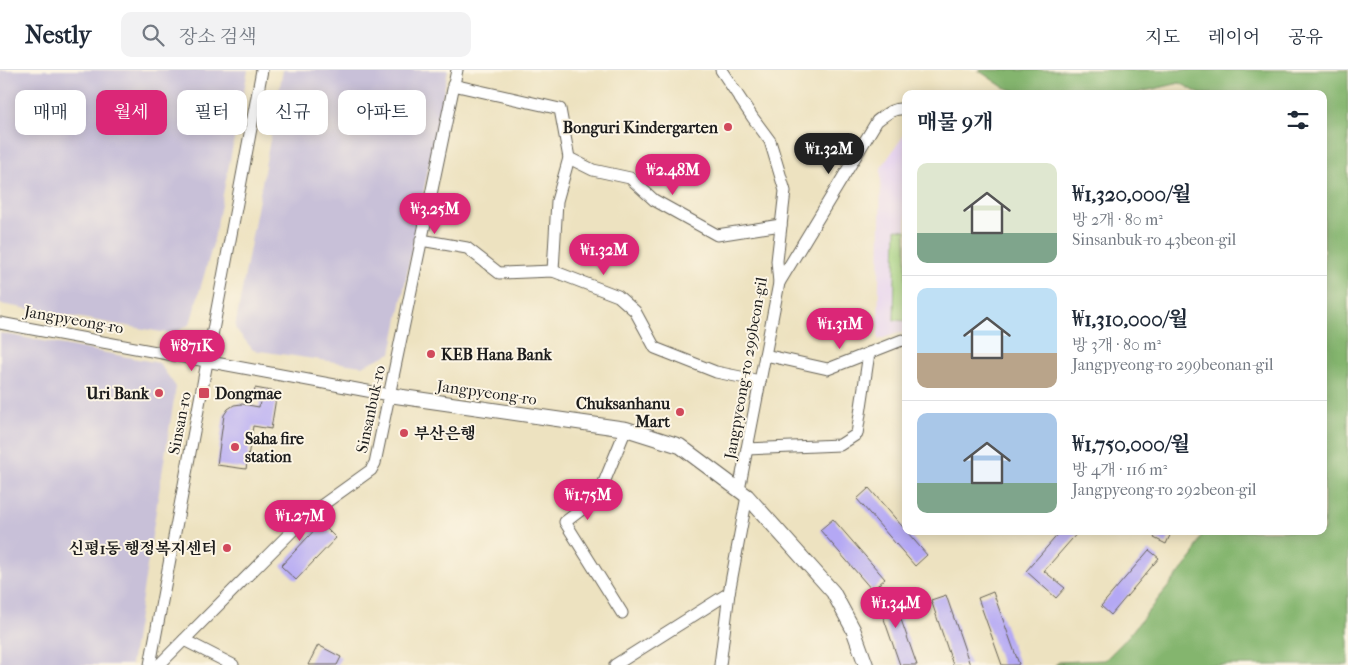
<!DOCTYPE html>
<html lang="ko">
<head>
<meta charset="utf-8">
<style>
  :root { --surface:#fff; --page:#f2f2f3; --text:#1f2937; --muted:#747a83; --line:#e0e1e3; --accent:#db2777 }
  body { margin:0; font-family:"IM FELL French Canon","Noto Serif KR",serif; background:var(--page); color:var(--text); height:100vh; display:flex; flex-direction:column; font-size:19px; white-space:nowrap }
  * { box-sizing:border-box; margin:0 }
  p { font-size:16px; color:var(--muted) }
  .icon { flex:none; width:28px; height:28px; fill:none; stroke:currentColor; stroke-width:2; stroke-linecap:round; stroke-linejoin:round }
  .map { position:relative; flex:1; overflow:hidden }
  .panel { position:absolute; left:902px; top:20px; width:425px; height:445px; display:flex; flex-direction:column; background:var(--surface); border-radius:10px; box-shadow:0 2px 12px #0003 }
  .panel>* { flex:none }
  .hud { position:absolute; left:15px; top:20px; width:475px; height:45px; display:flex; gap:10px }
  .price { position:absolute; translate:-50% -42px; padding:0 11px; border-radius:18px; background:var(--accent); color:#fff; font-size:16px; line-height:32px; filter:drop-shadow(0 1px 2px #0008) }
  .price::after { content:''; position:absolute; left:50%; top:30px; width:15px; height:11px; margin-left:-8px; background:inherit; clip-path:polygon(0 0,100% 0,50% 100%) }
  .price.current { background:#222; color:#fff }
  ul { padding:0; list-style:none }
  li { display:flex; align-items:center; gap:15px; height:125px; padding:0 15px }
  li+li { border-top:1px solid var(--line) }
  li span { display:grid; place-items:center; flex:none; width:140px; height:100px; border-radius:10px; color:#555 }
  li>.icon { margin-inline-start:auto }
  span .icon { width:60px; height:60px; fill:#fffc; stroke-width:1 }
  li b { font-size:21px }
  h2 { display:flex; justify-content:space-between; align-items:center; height:60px; padding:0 15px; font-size:21px }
  .chip { padding:0 18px; border-radius:10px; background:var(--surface); box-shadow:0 2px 12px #0003; font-size:18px; line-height:45px }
  .chip.current { background:var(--accent); color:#fff }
  header { display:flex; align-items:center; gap:30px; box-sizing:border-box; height:70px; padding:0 25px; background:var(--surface); border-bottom:1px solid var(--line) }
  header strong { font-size:24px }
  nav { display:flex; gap:28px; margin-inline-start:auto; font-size:18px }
  .search { width:350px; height:45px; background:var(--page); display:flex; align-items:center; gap:12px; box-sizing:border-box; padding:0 18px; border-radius:10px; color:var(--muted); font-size:19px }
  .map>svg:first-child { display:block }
</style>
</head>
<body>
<header>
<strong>Nestly</strong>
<div class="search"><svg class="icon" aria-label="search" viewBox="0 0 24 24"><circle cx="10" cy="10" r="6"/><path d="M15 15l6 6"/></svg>장소 검색</div>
<nav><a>지도</a><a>레이어</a><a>공유</a></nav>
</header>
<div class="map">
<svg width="1348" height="595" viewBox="0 0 1348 595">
  <rect width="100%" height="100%" fill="#fcf5e5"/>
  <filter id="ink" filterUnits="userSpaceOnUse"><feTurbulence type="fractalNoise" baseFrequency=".02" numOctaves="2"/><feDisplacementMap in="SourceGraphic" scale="10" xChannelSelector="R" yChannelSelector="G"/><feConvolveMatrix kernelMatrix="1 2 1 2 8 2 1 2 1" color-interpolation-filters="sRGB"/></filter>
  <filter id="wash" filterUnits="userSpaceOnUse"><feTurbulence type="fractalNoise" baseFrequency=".0096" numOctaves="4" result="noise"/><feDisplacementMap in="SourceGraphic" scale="20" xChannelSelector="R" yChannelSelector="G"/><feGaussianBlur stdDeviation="1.12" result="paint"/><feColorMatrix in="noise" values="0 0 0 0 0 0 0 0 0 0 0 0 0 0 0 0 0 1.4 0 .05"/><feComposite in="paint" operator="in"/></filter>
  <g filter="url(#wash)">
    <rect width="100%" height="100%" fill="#ede2c0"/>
    <polygon fill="#e6d3f0" points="906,62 906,262 904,261 878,270 881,98"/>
    <g fill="#c8c0d8">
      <polygon points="0,0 248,0 213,174 190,254 173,264 0,234"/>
      <polygon points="283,0 448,0 391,283 362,296 253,280 235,258"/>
      <polygon points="0,263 159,293 176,317 131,595 0,595"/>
    </g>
    <polygon fill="#a6d380" stroke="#61784e" points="896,159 906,160 906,251 894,250"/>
    <polygon fill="#84b56e" stroke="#506845" points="978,0 1348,0 1348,595 1055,595 1059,592 1105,590 1125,570 1193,486 1203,461 1324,461 1324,24 1200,24 1180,13 1132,24 1025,24 1003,17"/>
    <g id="blocks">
      <g fill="#b4a8f4">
        <polygon points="255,318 277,322 271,359 253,356 246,399 217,395 224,345 228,339 234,335 242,334 259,337 261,326 254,325"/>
        <polygon points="869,418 927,485 915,496 857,429"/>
        <polygon points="833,449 885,509 872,520 820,460"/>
        <polygon points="321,453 336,468 296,510 281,496"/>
        <polygon points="1061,461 1079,461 1044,501 1065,518 1056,528 1026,501"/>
        <polygon points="1158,461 1172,461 1166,474 1154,468"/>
        <polygon points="1149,480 1159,488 1111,545 1101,536"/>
        <polygon points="891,521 917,595 900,595 876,526"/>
        <polygon points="993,522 1019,594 1017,595 1002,595 978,528"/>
        <polygon points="946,525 970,595 953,595 931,530"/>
        <polygon points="318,575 341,587 337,595 308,595"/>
      </g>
    </g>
  </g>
  <g filter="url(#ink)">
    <use href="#blocks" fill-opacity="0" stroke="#656155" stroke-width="1"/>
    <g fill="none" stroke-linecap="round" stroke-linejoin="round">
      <defs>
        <g id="minor">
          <polyline points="721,0 753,48 770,71 785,121 777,191 779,213 739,420"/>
          <polyline points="453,15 560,39 569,88 557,131 553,201"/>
          <polyline points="569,88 593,100 630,108 654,130 717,165 781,155"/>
          <polyline points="421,170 467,178 499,203 553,201 618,226 635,241 655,278 716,302 760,311"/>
          <path d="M 779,213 L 877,51 C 886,44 894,37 906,39"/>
          <polyline points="0,253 389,325"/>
          <polyline points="765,285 828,299 902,270 906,271"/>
          <polyline points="747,379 840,375 857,364 869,283"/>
          <polyline points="622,543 565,452 598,427 626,359"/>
          <polyline points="184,570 233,595"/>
          <polyline points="150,595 262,0"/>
          <polyline points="159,595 307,446 371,400 375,393 457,0"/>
          <polyline points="615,595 729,523"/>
          <polyline points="720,595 729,523 747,426"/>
        </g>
        <polyline id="major" points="389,325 626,359 680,376 747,426 833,522 853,559 866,595"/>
      </defs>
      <use href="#minor" stroke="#656155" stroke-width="13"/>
      <use href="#major" stroke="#656155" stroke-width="16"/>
      <use href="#minor" stroke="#fff" stroke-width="11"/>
      <use href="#major" stroke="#fff" stroke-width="14"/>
    </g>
  </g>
  <g fill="#d1495b" stroke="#fcf5e5" stroke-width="2">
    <circle cx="728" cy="57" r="5"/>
    <circle cx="431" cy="284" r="5"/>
    <circle cx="159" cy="323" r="5"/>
    <rect x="198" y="317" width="12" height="12" rx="2.5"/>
    <circle cx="680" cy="342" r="5"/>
    <circle cx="404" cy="363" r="5"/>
    <circle cx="235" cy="377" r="5"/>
    <circle cx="227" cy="478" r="5"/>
  </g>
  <g text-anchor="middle" stroke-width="4" stroke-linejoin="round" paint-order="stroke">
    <g font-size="16" font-weight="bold" fill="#1c1c1c" stroke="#fcf5e5" text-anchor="end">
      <text x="718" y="63">Bonguri Kindergarten</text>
      <text x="441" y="290" text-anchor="start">KEB Hana Bank</text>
      <text x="149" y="329">Uri Bank</text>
      <text x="215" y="329" text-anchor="start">Dongmae</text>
      <text x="670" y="339">Chuksanhanu<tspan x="670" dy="18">Mart</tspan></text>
      <text x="414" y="369" text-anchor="start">부산은행</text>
      <text x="245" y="374" text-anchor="start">Saha fire<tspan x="245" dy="18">station</tspan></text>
      <text x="217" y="484">신평1동 행정복지센터</text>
    </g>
    <g font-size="16" fill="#1c1c1c" stroke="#fcf5e5">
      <text transform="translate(74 249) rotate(10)" y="6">Jangpyeong-ro</text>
      <text transform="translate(745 298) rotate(-80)" y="6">Jangpyeong-ro 299beon-gil</text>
      <text transform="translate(487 322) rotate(8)" y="6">Jangpyeong-ro</text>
      <text transform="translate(370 339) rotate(-78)" y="6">Sinsanbuk-ro</text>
      <text transform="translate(179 353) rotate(-79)" y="6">Sinsan-ro</text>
    </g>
  </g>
</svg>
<b class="price current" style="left:829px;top:105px">₩1.32M</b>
<b class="price" style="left:673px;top:126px">₩2.48M</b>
<b class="price" style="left:435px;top:165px">₩3.25M</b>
<b class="price" style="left:604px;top:206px">₩1.32M</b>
<b class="price" style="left:840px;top:280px">₩1.31M</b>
<b class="price" style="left:192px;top:302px">₩871K</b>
<b class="price" style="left:588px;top:451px">₩1.75M</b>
<b class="price" style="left:300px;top:472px">₩1.27M</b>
<b class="price" style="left:896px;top:559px">₩1.34M</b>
<div class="hud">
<a class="chip">매매</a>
<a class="chip current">월세</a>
<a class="chip">필터</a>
<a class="chip">신규</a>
<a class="chip">아파트</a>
</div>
<section class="panel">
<h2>매물 9개<svg class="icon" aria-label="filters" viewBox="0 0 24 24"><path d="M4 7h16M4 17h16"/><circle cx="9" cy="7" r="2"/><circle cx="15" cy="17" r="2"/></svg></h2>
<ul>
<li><span style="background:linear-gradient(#dfe7d0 70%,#7fa58c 0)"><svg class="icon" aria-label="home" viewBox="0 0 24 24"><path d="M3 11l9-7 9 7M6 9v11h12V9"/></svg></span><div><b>₩1,320,000/월</b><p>방 2개 · 80 m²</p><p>Sinsanbuk-ro 43beon-gil</p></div></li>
<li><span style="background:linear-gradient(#bfe0f5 65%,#b9a48a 0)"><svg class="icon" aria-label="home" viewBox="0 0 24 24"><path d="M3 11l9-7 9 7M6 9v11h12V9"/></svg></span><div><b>₩1,310,000/월</b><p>방 3개 · 80 m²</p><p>Jangpyeong-ro 299beonan-gil</p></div></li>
<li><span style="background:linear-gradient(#a9c7e8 70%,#7fa58c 0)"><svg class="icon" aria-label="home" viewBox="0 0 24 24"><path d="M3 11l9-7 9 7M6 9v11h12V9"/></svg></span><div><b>₩1,750,000/월</b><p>방 4개 · 116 m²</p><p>Jangpyeong-ro 292beon-gil</p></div></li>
</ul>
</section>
</div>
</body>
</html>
